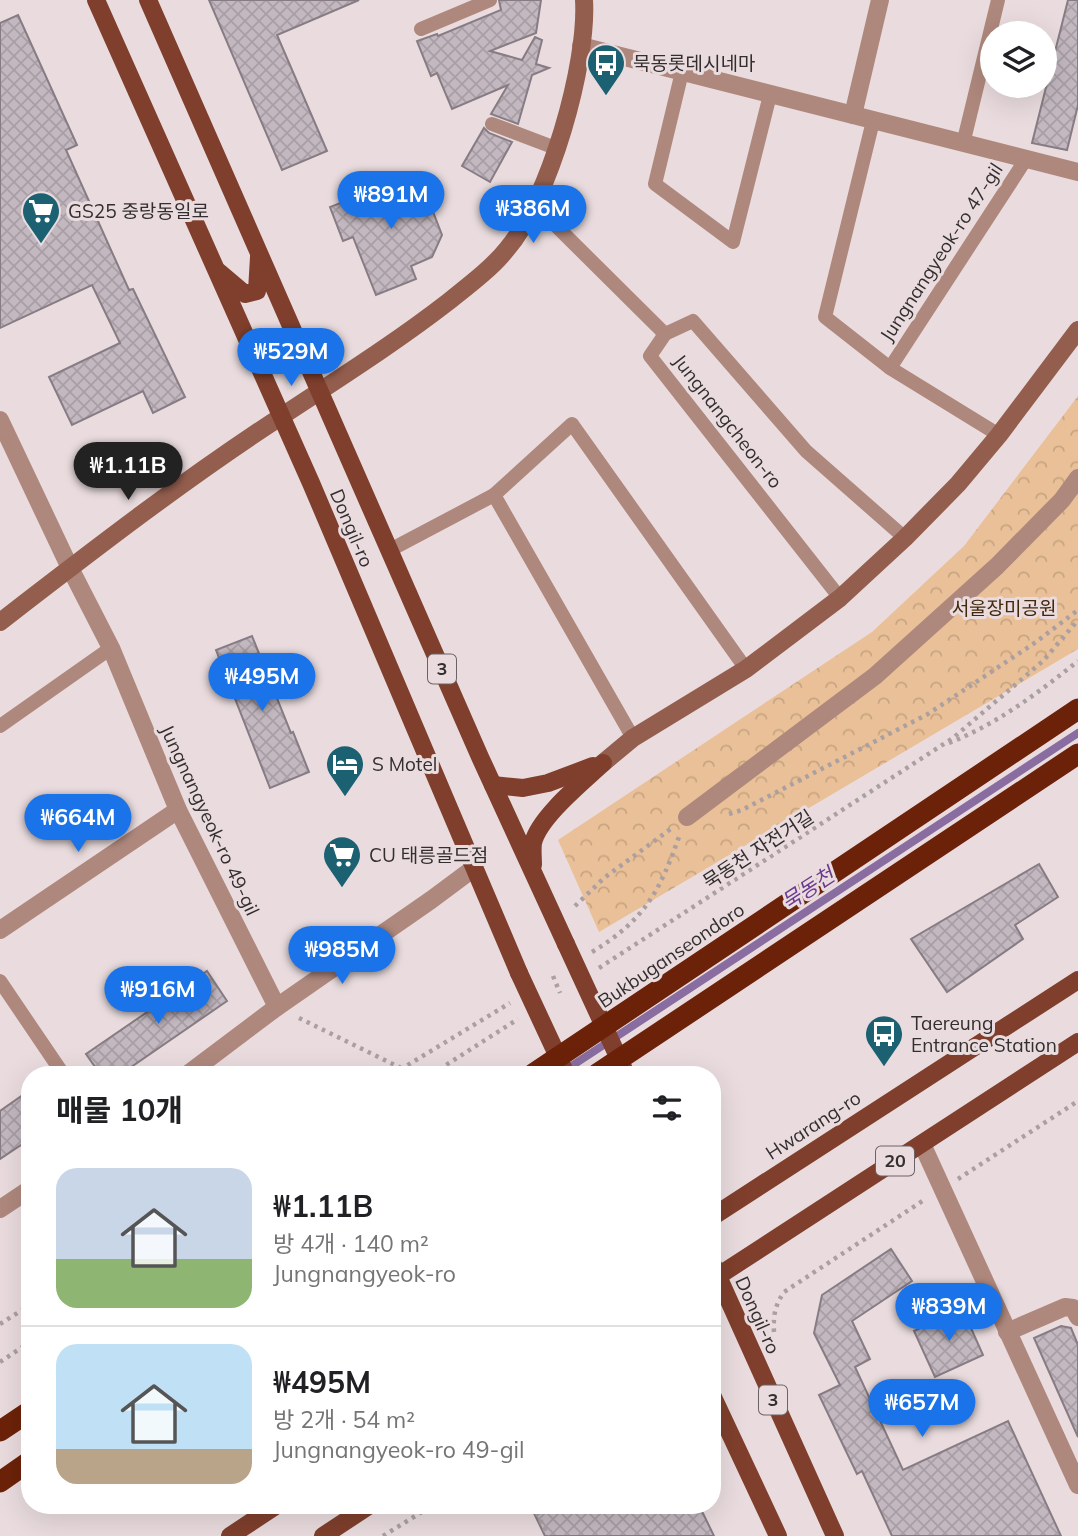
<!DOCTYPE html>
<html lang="ko">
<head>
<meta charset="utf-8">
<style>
  :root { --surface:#fff; --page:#f6f6f6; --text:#202124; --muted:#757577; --line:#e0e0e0; --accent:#1a73e8 }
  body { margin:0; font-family:Mulish,"Noto Sans KR",sans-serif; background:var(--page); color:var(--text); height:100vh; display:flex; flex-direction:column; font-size:26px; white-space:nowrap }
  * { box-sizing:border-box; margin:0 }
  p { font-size:23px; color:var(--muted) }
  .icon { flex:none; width:38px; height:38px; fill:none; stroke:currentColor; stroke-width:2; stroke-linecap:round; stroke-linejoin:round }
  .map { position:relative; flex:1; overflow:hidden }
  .panel { position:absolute; left:21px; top:1066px; width:700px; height:448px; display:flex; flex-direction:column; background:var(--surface); border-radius:28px; box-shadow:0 7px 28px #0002 }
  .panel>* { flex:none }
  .fabs { position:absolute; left:980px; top:21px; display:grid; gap:14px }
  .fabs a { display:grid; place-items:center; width:77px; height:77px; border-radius:50%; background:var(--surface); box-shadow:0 7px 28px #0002; font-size:35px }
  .price { position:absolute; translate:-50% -60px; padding:0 16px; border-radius:24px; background:var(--accent); color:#fff; font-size:23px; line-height:46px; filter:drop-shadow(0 2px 4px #0008) }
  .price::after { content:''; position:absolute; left:50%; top:42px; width:21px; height:16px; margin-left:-10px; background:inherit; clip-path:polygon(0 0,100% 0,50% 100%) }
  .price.current { background:#222; color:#fff }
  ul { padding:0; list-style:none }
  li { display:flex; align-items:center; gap:21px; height:175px; padding:0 35px }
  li+li { border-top:2px solid var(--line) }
  li span { display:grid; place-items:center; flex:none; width:196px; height:140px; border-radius:21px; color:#555 }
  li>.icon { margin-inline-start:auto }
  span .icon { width:84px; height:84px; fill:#fffc; stroke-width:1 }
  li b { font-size:30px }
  h2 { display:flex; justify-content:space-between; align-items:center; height:84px; padding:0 35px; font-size:30px }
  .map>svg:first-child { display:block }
</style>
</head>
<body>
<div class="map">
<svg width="1078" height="1536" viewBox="0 0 1078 1536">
  <defs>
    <pattern id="park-crowns" width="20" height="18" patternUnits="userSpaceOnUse" patternTransform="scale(1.75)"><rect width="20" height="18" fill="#e9c097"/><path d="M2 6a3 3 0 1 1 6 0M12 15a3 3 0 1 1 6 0" fill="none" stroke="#c8a582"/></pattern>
    <pattern id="building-cross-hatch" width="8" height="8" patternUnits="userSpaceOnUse" patternTransform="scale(1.75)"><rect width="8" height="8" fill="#c3b8c0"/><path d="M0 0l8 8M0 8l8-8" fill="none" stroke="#a89ea5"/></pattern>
  </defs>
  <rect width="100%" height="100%" fill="#eadcde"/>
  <polygon fill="url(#park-crowns)" points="1078,396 1078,649 599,932 558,840 872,632 964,546"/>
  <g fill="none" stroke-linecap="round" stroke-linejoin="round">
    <polyline stroke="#896da0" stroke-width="8" points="564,1071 1078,733"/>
  </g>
  <g fill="url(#building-cross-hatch)" stroke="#877c83" stroke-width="2">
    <polygon points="209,0 359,0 277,35 327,151 282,170"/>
    <polygon points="499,0 541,0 536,33 490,51 522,60 535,37 542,40 536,64 549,68 532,75 518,124 491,114 508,85 452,109 437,73 431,76 417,41 437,34 438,36 501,10"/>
    <polygon points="1068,0 1078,0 1078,105 1067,150 1032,143"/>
    <polygon points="18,15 77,145 66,150 129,290 133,289 185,397 153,413 143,391 72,425 49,377 120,343 92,285 0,328 0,23"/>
    <polygon points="484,128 489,133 512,142 490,182 462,166"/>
    <polygon points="418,173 442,235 432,257 411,266 416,279 376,295 353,237 343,241 330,207"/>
    <polygon points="252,636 291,733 293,732 309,772 270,788 216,650"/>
    <polygon points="1039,864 1058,897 1015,925 1023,939 947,992 911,939"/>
    <polygon points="207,971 227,1001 121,1074 100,1074 86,1054"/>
    <polygon points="30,1090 30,1139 0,1159 0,1111"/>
    <polygon points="891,1249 912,1281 852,1321 870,1359 855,1367 903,1470 1008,1421 1061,1536 892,1536 862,1471 857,1474 819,1395 840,1385 814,1333 822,1295"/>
    <polygon points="962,1308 983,1355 935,1377 914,1331"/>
    <polygon points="1061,1326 1071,1328 1078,1345 1078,1437 1034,1338"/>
    <polygon points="530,1505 699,1505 714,1536 545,1536"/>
  </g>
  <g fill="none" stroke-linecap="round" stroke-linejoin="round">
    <g stroke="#aa9fa1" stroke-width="4.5" stroke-dasharray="3.5 5" stroke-linecap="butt">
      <path d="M 949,743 C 997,724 1038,693 1078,661"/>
      <polyline points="729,814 742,810 928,714 1036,642 1078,610"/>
      <polyline points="575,906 604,878 672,828"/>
      <path d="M 592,952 C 645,920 660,891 680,834"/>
      <polyline points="599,968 953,738 1043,661 1078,620"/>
      <polyline points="553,976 560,993"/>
      <polyline points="299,1018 401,1068"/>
      <polyline points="393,1074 510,1003"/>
      <polyline points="432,1074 518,1019"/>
      <polyline points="958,1179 1078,1101"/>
      <polyline points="0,1324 30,1305"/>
      <path d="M 774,1332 C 773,1316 775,1305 784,1292 L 924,1200"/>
      <polyline points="0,1362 30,1342"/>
      <polyline points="533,1505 548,1536"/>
      <polyline points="383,1536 433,1505"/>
    </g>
    <g stroke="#af887d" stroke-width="14">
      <polyline points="421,29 490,0"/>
      <polyline points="682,72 655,184 733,242 770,95"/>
      <polyline points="873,121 825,317 890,368 999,435"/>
      <polyline points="492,124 558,149"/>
      <polyline points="963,144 998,0"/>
      <polyline points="535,205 665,334"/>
      <polyline points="890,368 1026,159"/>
      <polyline points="494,495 633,738"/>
      <polyline points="390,550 494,495 572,424 746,669"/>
      <polyline points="840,598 650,356 665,334 693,321 806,451 905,538"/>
      <polyline points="0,726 111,648"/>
      <polyline points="0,981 63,1074"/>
    </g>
    <g stroke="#af887d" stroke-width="18">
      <polyline points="581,46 1078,172"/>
      <polyline points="853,115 880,0"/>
      <polyline points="0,420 70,568 111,648 178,810 277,1007"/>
      <polyline points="687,817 875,676 997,566 1062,500 1078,478"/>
      <polyline points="0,930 178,810"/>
      <polyline points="188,1074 277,1007 431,900 474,868"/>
      <polyline points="922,1144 1078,1485"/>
      <polyline points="0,1209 30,1189"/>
      <polyline points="1007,1332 1065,1307 1073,1308 1078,1317"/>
    </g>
    <g stroke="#945e4e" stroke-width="18">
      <path d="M 0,622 C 92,551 185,479 282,416 C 338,379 395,343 448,302 C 468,286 491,269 507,249 C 549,200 588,64 584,0"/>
      <polyline points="603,763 633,738 746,669 840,598 905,538 958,484 999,435 1078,330"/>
    </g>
    <g stroke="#7f3f2c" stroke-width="18">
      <polyline points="96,0 311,483 519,973"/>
      <polyline points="148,0 480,757 566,944"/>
      <polyline points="219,272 245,294 257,291 259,257"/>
      <polyline points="493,785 523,788 548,783 593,766"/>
      <path d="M 533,865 C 533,858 532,850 533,843 C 539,817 584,781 603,763"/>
      <polyline points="712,1217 1078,980"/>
      <polyline points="712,1263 835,1536"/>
      <polyline points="712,1280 1078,1042"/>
      <polyline points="712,1395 778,1536"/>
      <polyline points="230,1536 277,1505"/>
      <polyline points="323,1536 370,1505"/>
    </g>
    <g stroke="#6c2209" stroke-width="21">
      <polyline points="0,1431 30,1411"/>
      <polyline points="0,1482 30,1461"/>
    </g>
    <g stroke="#7f3f2c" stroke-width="18">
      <polyline points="566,944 626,1074"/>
      <polyline points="519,973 566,1074"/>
    </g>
    <g stroke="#6c2209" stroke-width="21">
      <polyline points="533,1074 1078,709"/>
      <polyline points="597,1074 1078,754"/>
    </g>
  </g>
  <defs>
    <symbol id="bus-pin" viewBox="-11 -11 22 30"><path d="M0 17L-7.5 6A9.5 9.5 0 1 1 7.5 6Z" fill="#1c6172" stroke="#eadcde"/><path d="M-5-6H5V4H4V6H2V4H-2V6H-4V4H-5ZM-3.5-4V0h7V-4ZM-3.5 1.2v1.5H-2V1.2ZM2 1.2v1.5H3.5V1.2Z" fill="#fff"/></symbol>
    <symbol id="supermarket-pin" viewBox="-11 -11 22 30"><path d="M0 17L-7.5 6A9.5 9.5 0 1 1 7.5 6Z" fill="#1c6172" stroke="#eadcde"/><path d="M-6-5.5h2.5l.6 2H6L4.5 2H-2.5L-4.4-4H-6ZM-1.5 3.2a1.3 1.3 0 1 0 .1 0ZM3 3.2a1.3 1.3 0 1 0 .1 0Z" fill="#fff"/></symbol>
    <symbol id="hotel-pin" viewBox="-11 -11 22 30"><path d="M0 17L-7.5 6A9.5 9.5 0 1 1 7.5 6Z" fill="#1c6172" stroke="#eadcde"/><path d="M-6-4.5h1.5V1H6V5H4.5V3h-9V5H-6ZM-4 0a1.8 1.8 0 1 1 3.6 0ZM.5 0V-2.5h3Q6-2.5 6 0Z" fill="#fff"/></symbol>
  </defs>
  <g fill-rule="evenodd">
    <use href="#bus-pin" x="584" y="41" width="44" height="60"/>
    <use href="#supermarket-pin" x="19" y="189" width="44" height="60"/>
    <use href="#hotel-pin" x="323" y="742" width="44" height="60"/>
    <use href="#supermarket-pin" x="320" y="833" width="44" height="60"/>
    <use href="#bus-pin" x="862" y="1012" width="44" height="60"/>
  </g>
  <g text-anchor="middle" stroke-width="6" stroke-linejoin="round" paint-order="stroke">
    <g fill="#eadcde" stroke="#6a6264" stroke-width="2">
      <rect x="428" y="654.5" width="28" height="29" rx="5"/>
      <rect x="876" y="1146.5" width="38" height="29" rx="5"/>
      <rect x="759" y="1385.5" width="28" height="29" rx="5"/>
    </g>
    <g font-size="18" font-weight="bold" fill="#332e2f">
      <text x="442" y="675">3</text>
      <text x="895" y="1167">20</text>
      <text x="773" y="1406">3</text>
    </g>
    <g font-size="19" fill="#332e2f" stroke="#eadcde" text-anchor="start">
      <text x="633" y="70">묵동롯데시네마</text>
      <text x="68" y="218">GS25 중랑동일로</text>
      <text x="372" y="771">S Motel</text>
      <text x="369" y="862">CU 태릉골드점</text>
      <text x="911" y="1030">Taereung<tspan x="911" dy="22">Entrance Station</tspan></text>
    </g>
    <g font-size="19" fill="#332e2f" stroke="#eadcde">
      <text transform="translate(941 252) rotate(-57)" y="7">Jungnangyeok-ro 47-gil</text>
      <text transform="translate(728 421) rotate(52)" y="7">Jungnangcheon-ro</text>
      <text transform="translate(352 528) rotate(67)" y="7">Dongil-ro</text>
      <text transform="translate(210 820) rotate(65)" y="7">Jungnangyeok-ro 49-gil</text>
      <text transform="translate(758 849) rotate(-33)" y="7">묵동천 자전거길</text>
      <text transform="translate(671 955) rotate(-34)" y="7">Bukbuganseondoro</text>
      <text transform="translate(813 1125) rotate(-33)" y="7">Hwarang-ro</text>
      <text transform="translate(758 1315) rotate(66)" y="7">Dongil-ro</text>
    </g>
    <g font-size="19" fill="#41280a" stroke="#eadcde">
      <text x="1004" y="615">서울장미공원</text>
    </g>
    <g font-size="21" font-style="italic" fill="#6b3a90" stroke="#eadcde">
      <text transform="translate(808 889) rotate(-33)" y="7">묵동천</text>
    </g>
  </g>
</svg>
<div class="fabs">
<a><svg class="icon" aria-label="layers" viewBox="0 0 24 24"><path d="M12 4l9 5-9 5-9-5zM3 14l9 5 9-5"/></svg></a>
</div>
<b class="price" style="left:391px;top:231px">₩891M</b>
<b class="price" style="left:533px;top:245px">₩386M</b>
<b class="price" style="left:291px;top:388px">₩529M</b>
<b class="price current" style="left:128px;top:502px">₩1.11B</b>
<b class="price" style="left:262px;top:713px">₩495M</b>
<b class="price" style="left:78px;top:854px">₩664M</b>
<b class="price" style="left:342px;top:986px">₩985M</b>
<b class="price" style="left:158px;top:1026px">₩916M</b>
<b class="price" style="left:949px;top:1343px">₩839M</b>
<b class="price" style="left:922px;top:1439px">₩657M</b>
<section class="panel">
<h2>매물 10개<svg class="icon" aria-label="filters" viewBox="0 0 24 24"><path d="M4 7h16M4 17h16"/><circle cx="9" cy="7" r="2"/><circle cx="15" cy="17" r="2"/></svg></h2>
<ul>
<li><span style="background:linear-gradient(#c9d6e8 65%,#8fb573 0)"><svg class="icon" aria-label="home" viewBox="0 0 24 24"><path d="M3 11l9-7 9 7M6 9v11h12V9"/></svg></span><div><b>₩1.11B</b><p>방 4개 · 140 m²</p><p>Jungnangyeok-ro</p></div></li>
<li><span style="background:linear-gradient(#bfe0f5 75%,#b9a48a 0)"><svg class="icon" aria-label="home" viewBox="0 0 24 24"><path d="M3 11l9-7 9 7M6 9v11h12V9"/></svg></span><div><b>₩495M</b><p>방 2개 · 54 m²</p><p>Jungnangyeok-ro 49-gil</p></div></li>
</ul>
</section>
</div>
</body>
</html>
